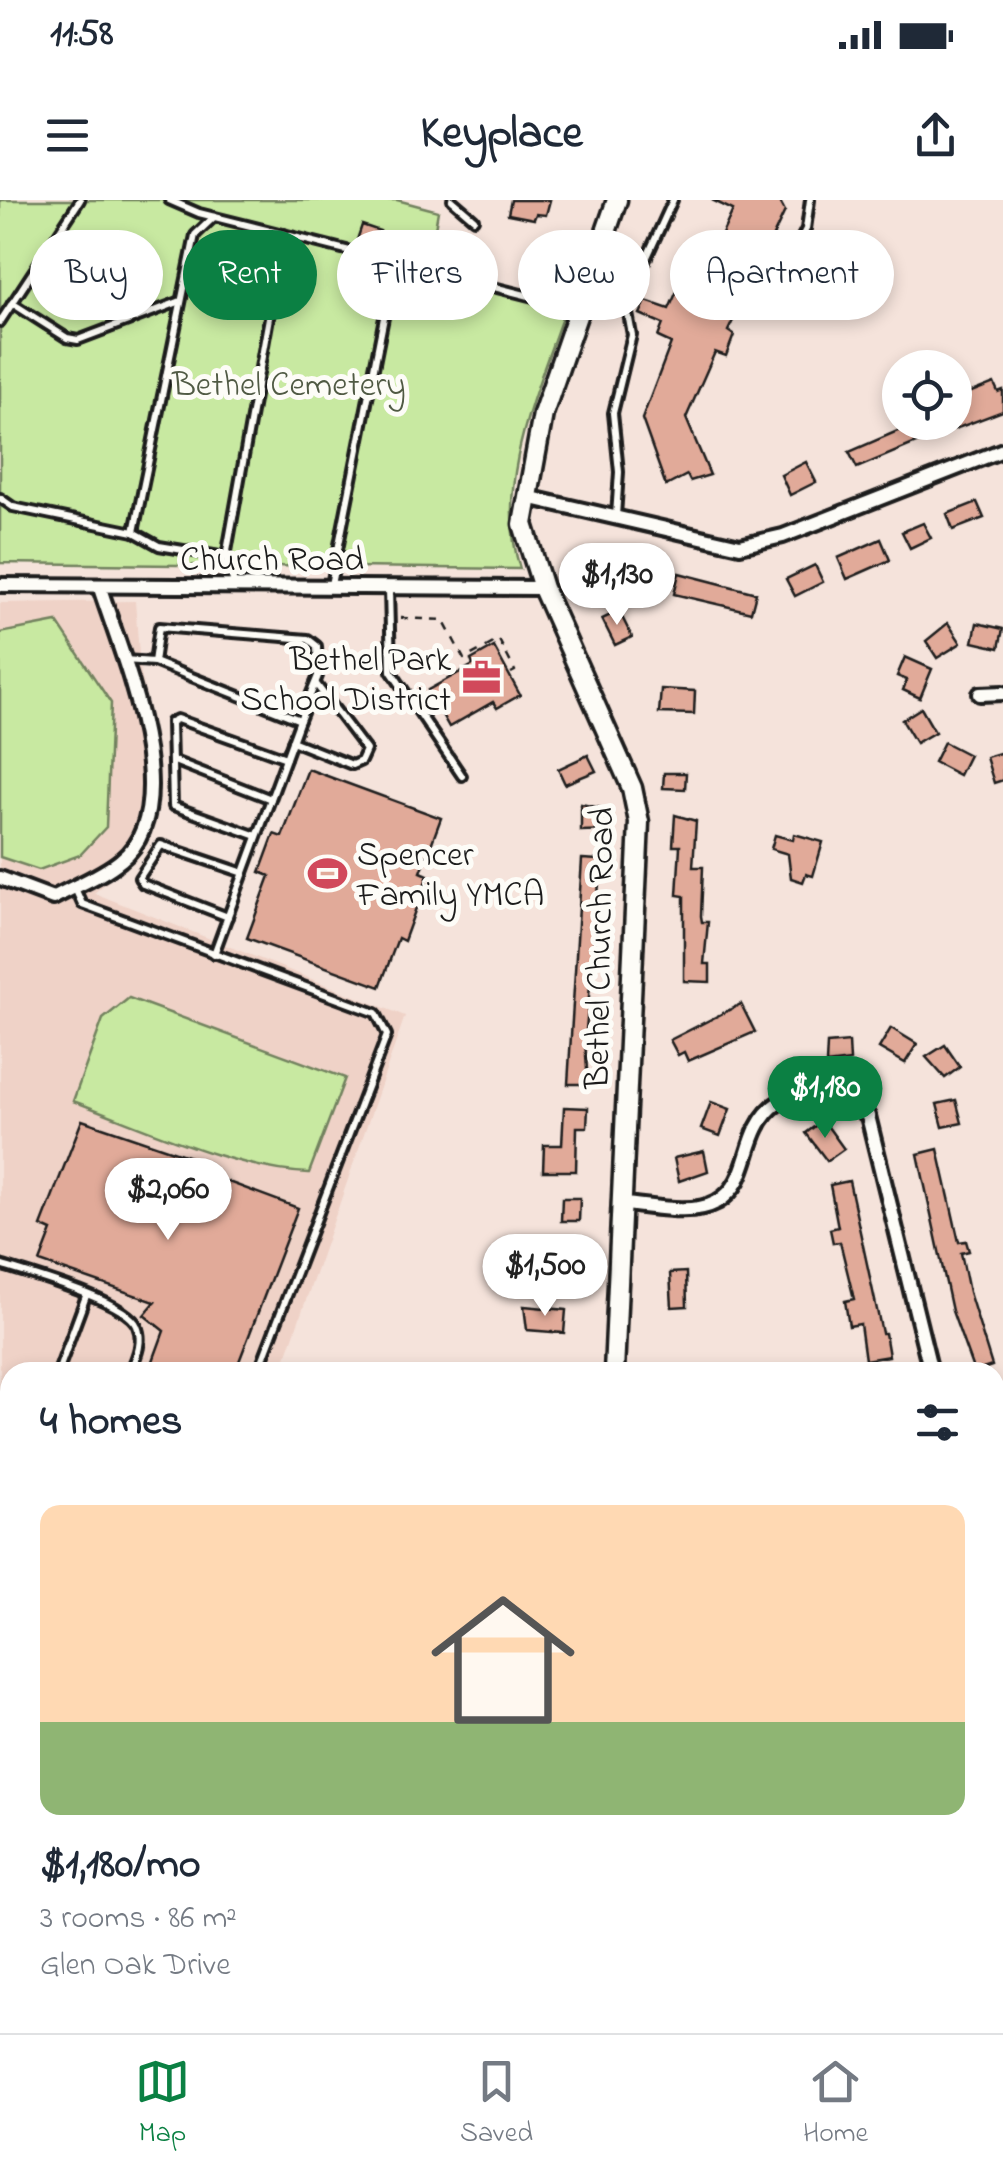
<!DOCTYPE html>
<html lang="en">
<head>
<meta charset="utf-8">
<style>
  :root { --surface:#fff; --page:#f6f6f7; --text:#1f2937; --muted:#747a83; --line:#e0e1e3; --accent:#0b8043 }
  body { margin:0; font-family:"Indie Flower",sans-serif; background:var(--page); color:var(--text); height:100vh; display:flex; flex-direction:column; font-size:38px; white-space:nowrap }
  * { box-sizing:border-box; margin:0 }
  p { font-size:32px; color:var(--muted) }
  .icon { flex:none; width:55px; height:55px; fill:none; stroke:currentColor; stroke-width:2; stroke-linecap:round; stroke-linejoin:round }
  .map { position:relative; flex:1; overflow:hidden }
  .details { position:absolute; left:0px; top:1162px; width:1005px; height:672px; display:flex; flex-direction:column; background:var(--surface); border-radius:30px 30px 0 0; box-shadow:0 5px 15px #0003 }
  .details>* { flex:none }
  .top-card { position:absolute; left:30px; top:30px; width:945px; height:90px; display:flex; gap:20px }
  .fabs { position:absolute; left:882px; top:150px; display:grid; gap:20px }
  .fabs a { display:grid; place-items:center; width:90px; height:90px; border-radius:50%; background:var(--surface); box-shadow:0 5px 15px #0003; font-size:50px }
  .price { position:absolute; translate:-50% -85px; padding:0 22px; border-radius:35px; background:#fff; color:#222; font-size:32px; line-height:65px; filter:drop-shadow(0 2px 5px #0008) }
  .price::after { content:''; position:absolute; left:50%; top:60px; width:30px; height:22px; margin-left:-15px; background:inherit; clip-path:polygon(0 0,100% 0,50% 100%) }
  .price.selected { background:var(--accent); color:#fff }
  ul { padding:0; list-style:none }
  li { display:grid; align-content:center; gap:20px; height:530px; padding:0 40px }
  li span { display:grid; place-items:center; height:310px; border-radius:20px; color:#555 }
  li>.icon { margin-inline-start:auto }
  span .icon { width:180px; height:180px; fill:#fffc; stroke-width:1 }
  li b { font-size:42px }
  h2 { display:flex; justify-content:space-between; align-items:center; height:120px; padding:0 40px; font-size:42px }
  .pill { padding:0 35px; border-radius:45px; background:var(--surface); box-shadow:0 5px 15px #0003; font-size:35px; line-height:90px }
  .pill.selected { background:var(--accent); color:#fff }
  .status { display:flex; justify-content:space-between; align-items:center; height:70px; padding:0 50px; background:var(--surface); direction:ltr }
  .status svg { height:28px; fill:currentColor }
  header { display:flex; justify-content:space-between; align-items:center; height:130px; padding:0 40px; background:var(--surface); font-size:45px; font-weight:700 }
  .menu { display:flex; justify-content:space-around; align-items:center; height:140px; border-top:2px solid var(--line); background:var(--surface); font-size:28px; color:var(--muted) }
  .menu a { display:grid; justify-items:center; gap:5px }
  .menu .selected { color:var(--accent) }
  .map>svg:first-child { display:block }
</style>
</head>
<body>
<div class="status"><b>11:58</b><svg viewBox="0 0 49 12"><path d="M0 12V9h3v3zM5 12V6h3v6zM10 12V3h3v9zM15 12V0h3v12zM26 1h20v11H26zM47 4h2v5h-2z"/></svg></div>
<header><svg class="icon" aria-label="menu" viewBox="0 0 24 24"><path d="M4 6h16M4 12h16M4 18h16"/></svg>Keyplace<svg class="icon" aria-label="share" viewBox="0 0 24 24"><path d="M12 15V3M7 8l5-5 5 5M5 13v7h14v-7"/></svg></header>
<div class="map">
<svg width="1003" height="1833" viewBox="0 0 1003 1833">
  <rect width="100%" height="100%" fill="#f5e3db"/>
  <filter id="ink" filterUnits="userSpaceOnUse"><feTurbulence type="fractalNoise" baseFrequency=".01" numOctaves="2"/><feDisplacementMap in="SourceGraphic" scale="20" xChannelSelector="R" yChannelSelector="G"/><feConvolveMatrix kernelMatrix="1 2 1 2 8 2 1 2 1" color-interpolation-filters="sRGB"/></filter>
  <g filter="url(#ink)">
    <polygon fill="#efd2c7" points="135,401 140,468 160,576 155,620 129,664 94,693 405,816 283,1166 307,1172 10,1172 10,1373 0,1367 0,403"/>
    <g fill="#c8e9a1" stroke="#72825e" stroke-width="2.5">
      <path d="M 0,0 L 397,0 L 438,11 L 429,64 L 567,103 C 539,187 493,281 520,369 L 0,363 Z"/>
      <polygon points="57,422 111,503 106,627 80,655 39,670 0,657 0,433"/>
      <path d="M 129,798 L 345,878 L 309,973 C 234,970 144,927 73,901 L 103,819 Z"/>
    </g>
    <g fill="#e1aa99" stroke="#1c1c1c" stroke-width="2.5">
      <polygon points="511,0 550,0 546,15 536,14 534,19 508,14"/>
      <polygon points="712,0 779,0 785,11 728,131 734,135 726,156 715,152 686,218 710,275 690,281 687,275 666,286 642,219 671,143 658,137 663,124 640,114 646,101 669,109 689,64 700,68 712,43 717,45 733,10"/>
      <polygon points="362,25 380,31 375,46 357,40"/>
      <polygon points="955,175 964,195 994,183 998,192 1003,190 1003,211 955,229"/>
      <polygon points="916,223 923,240 857,268 849,252"/>
      <polygon points="806,262 816,282 790,295 781,275"/>
      <polygon points="977,302 984,318 953,330 947,314"/>
      <polygon points="923,323 931,338 910,348 902,332"/>
      <polygon points="881,339 890,360 847,379 838,358"/>
      <polygon points="592,354 603,380 587,388 575,362"/>
      <polygon points="815,365 823,382 795,396 786,379"/>
      <polygon points="679,373 756,393 751,412 674,394"/>
      <polygon points="619,411 632,437 615,445 602,419"/>
      <polygon points="948,423 961,443 937,458 926,441"/>
      <polygon points="977,423 1003,429 999,448 973,442"/>
      <polygon points="494,447 520,495 497,508 493,502 449,527 428,490 473,465 471,460"/>
      <polygon points="905,457 932,469 920,498 903,490 907,480 897,476"/>
      <polygon points="661,489 695,491 694,514 659,513"/>
      <polygon points="921,508 935,532 916,543 902,520"/>
      <polygon points="944,542 969,555 959,575 934,562"/>
      <polygon points="1003,552 1003,580 994,583 986,557"/>
      <polygon points="588,555 596,571 565,584 558,569"/>
      <polygon points="308,569 441,618 421,672 428,675 404,741 398,738 380,787 247,738 270,676 260,672 274,634 282,637"/>
      <polygon points="664,573 686,573 685,589 663,588"/>
      <polygon points="581,604 611,610 611,630 581,631"/>
      <polygon points="675,615 696,621 693,667 703,667 701,716 702,722 708,722 704,764 710,764 710,782 684,781 684,696 677,695 680,646 673,646"/>
      <polygon points="794,634 823,642 813,676 806,674 803,682 791,678 788,654 771,649 775,635 793,640"/>
      <polygon points="582,659 598,660 600,672 585,841 588,884 568,884"/>
      <polygon points="741,804 755,832 688,861 684,852 678,855 670,840"/>
      <polygon points="891,828 917,844 905,863 879,848"/>
      <polygon points="849,842 850,861 826,864 827,844"/>
      <polygon points="945,845 960,867 945,878 926,857"/>
      <polygon points="956,900 962,923 943,927 937,904"/>
      <polygon points="711,902 730,909 720,936 701,929"/>
      <polygon points="564,907 588,908 587,927 577,927 576,971 543,971 544,945 562,945"/>
      <polygon points="82,920 208,963 204,973 298,1008 235,1172 149,1172 164,1131 144,1115 155,1102 40,1062 52,1031 41,1026"/>
      <polygon points="823,920 844,949 827,961 806,933"/>
      <polygon points="938,949 959,1042 966,1041 969,1051 961,1053 969,1092 992,1166 974,1172 952,1111 918,954"/>
      <polygon points="704,951 708,971 679,981 674,958"/>
      <polygon points="849,981 882,1133 885,1133 889,1156 865,1160 860,1124 849,1126 845,1101 854,1099 840,1042 833,1043 830,1029 838,1027 830,985"/>
      <polygon points="562,998 580,998 579,1021 561,1021"/>
      <polygon points="542,1052 579,1056 577,1077 540,1073"/>
      <polygon points="686,1072 687,1106 672,1107 670,1073"/>
      <polygon points="524,1106 566,1110 564,1133 527,1130"/>
    </g>
    <g fill="none" stroke-linecap="round" stroke-linejoin="round">
      <defs>
        <g id="lane">
          <polyline points="169,0 199,13 577,108"/>
          <polyline points="452,0 474,19"/>
          <polyline points="773,94 806,29 810,0"/>
          <polyline points="12,103 67,138 78,140 181,101"/>
          <polyline points="0,122 80,0"/>
          <polyline points="0,298 13,307 134,332 159,346 226,357"/>
          <polyline points="616,316 619,272 613,213 632,135 626,103 673,0"/>
          <polyline points="134,332 195,35 214,17"/>
          <polyline points="331,385 395,62"/>
          <polyline points="235,387 226,357 284,34"/>
          <polyline points="389,389 391,471 462,576"/>
          <polyline points="124,460 154,462 300,520 214,754"/>
          <polyline points="154,462 159,427 308,439 317,446 318,476 300,520"/>
          <polyline points="292,541 352,565 361,561 366,550 316,484"/>
          <polyline points="174,561 271,599"/>
          <polyline points="257,636 173,606 171,522 177,519 286,558"/>
          <polyline points="74,686 82,704 376,813 387,835 258,1172"/>
          <polyline points="228,717 143,684 139,678 161,645 244,673"/>
          <path d="M 0,1065 C 28,1074 127,1101 137,1126 C 144,1142 136,1158 130,1172"/>
          <polyline points="58,1172 86,1096"/>
          <polyline points="0,1222 10,1231"/>
          <polyline points="393,1825 394,1833"/>
          <polyline points="269,1833 274,1825"/>
        </g>
        <g id="street">
          <polyline points="527,297 740,346 783,336 1003,250"/>
          <polyline points="0,385 543,388"/>
          <polyline points="980,494 1003,493"/>
          <path d="M 0,678 L 53,698 C 75,686 102,676 121,660 C 188,607 121,454 100,388"/>
          <path d="M 624,1004 C 652,1006 691,1016 717,1002 C 745,986 744,954 757,928 C 780,881 836,886 868,916 L 931,1172"/>
          <polyline points="995,1390 1003,1387"/>
          <polyline points="0,1547 10,1553"/>
          <polyline points="995,1556 1003,1557"/>
          <polyline points="995,1783 1003,1785"/>
          <polyline points="771,1833 774,1825"/>
        </g>
        <g id="secondary">
          <polyline points="614,1172 639,622 632,588 543,388 523,324 543,214 617,0"/>
          <polyline points="556,1833 557,1825"/>
        </g>
      </defs>
      <use href="#lane" stroke="#1c1c1c" stroke-width="14"/>
      <use href="#street" stroke="#1c1c1c" stroke-width="20"/>
      <use href="#secondary" stroke="#1c1c1c" stroke-width="25"/>
      <g stroke="#1c1c1c" stroke-width="2.5" stroke-dasharray="8 8" stroke-linecap="butt">
        <polyline points="400,418 443,420 464,459 499,440 515,471 511,473"/>
        <polyline points="239,1833 243,1825"/>
      </g>
      <use href="#lane" stroke="#fdfcf7" stroke-width="6"/>
      <use href="#street" stroke="#fdfcf7" stroke-width="12"/>
      <use href="#secondary" stroke="#fdfcf7" stroke-width="18"/>
    </g>
  </g>
  <defs>
    <symbol id="office-bare" viewBox="-9 -9 18 18"><path d="M-6-3h4V-5.5h4V-3h4V5H-6ZM-1-4.5V-3h2v-1.5ZM-6 0V1H6V0Z" fill="#d1495b" stroke="#fdfcf7" stroke-width="2.5" paint-order="stroke"/></symbol>
    <symbol id="stadium-bare" viewBox="-9 -9 18 18"><path d="M0-5a6.5 5 0 1 0 0 10a6.5 5 0 1 0 0-10ZM-3.5-1.8h7v3.6h-7Z" fill="#d1495b" stroke="#fdfcf7" stroke-width="2.5" paint-order="stroke"/></symbol>
  </defs>
  <g fill-rule="evenodd">
    <use href="#office-bare" x="454" y="450" width="55" height="55"/>
    <use href="#stadium-bare" x="300" y="646" width="55" height="55"/>
  </g>
  <g text-anchor="middle" stroke-width="10" stroke-linejoin="round" paint-order="stroke">
    <g font-size="35" fill="#505a44" stroke="#fdfcf7">
      <text x="289" y="195">Bethel Cemetery</text>
    </g>
    <g font-size="35" fill="#1c1c1c" stroke="#fdfcf7">
      <text x="272" y="370">Church Road</text>
      <text transform="translate(598 748) rotate(-89)" y="12">Bethel Church Road</text>
    </g>
    <g font-size="35" fill="#1c1c1c" stroke="#fdfcf7" text-anchor="end">
      <text x="451" y="470">Bethel Park<tspan x="451" dy="40">School District</tspan></text>
      <text x="357" y="665" text-anchor="start">Spencer<tspan x="357" dy="40">Family YMCA</tspan></text>
    </g>
  </g>
</svg>
<div class="fabs">
<a><svg class="icon" aria-label="locate" viewBox="0 0 24 24"><circle cx="12" cy="12" r="6"/><path d="M12 2v4M12 18v4M2 12h4M18 12h4"/></svg></a>
</div>
<b class="price" style="left:617px;top:428px">$1,130</b>
<b class="price selected" style="left:825px;top:941px">$1,180</b>
<b class="price" style="left:168px;top:1043px">$2,060</b>
<b class="price" style="left:545px;top:1119px">$1,500</b>
<div class="top-card">
<a class="pill">Buy</a>
<a class="pill selected">Rent</a>
<a class="pill">Filters</a>
<a class="pill">New</a>
<a class="pill">Apartment</a>
</div>
<section class="details">
<h2>4 homes<svg class="icon" aria-label="filters" viewBox="0 0 24 24"><path d="M4 7h16M4 17h16"/><circle cx="9" cy="7" r="2"/><circle cx="15" cy="17" r="2"/></svg></h2>
<ul>
<li><span style="background:linear-gradient(#ffd9b3 70%,#8fb573 0)"><svg class="icon" aria-label="home" viewBox="0 0 24 24"><path d="M3 11l9-7 9 7M6 9v11h12V9"/></svg></span><div><b>$1,180/mo</b><p>3 rooms · 86 m²</p><p>Glen Oak Drive</p></div></li>
</ul>
</section>
</div>
<nav class="menu">
<a class="selected"><svg class="icon" aria-label="map" viewBox="0 0 24 24"><path d="M3 6l6-2 6 2 6-2v14l-6 2-6-2-6 2zM9 4v14M15 6v14"/></svg>Map</a>
<a><svg class="icon" aria-label="saved" viewBox="0 0 24 24"><path d="M7 4h10v16l-5-4-5 4z"/></svg>Saved</a>
<a><svg class="icon" aria-label="home" viewBox="0 0 24 24"><path d="M3 11l9-7 9 7M6 9v11h12V9"/></svg>Home</a>
</nav>
</body>
</html>
